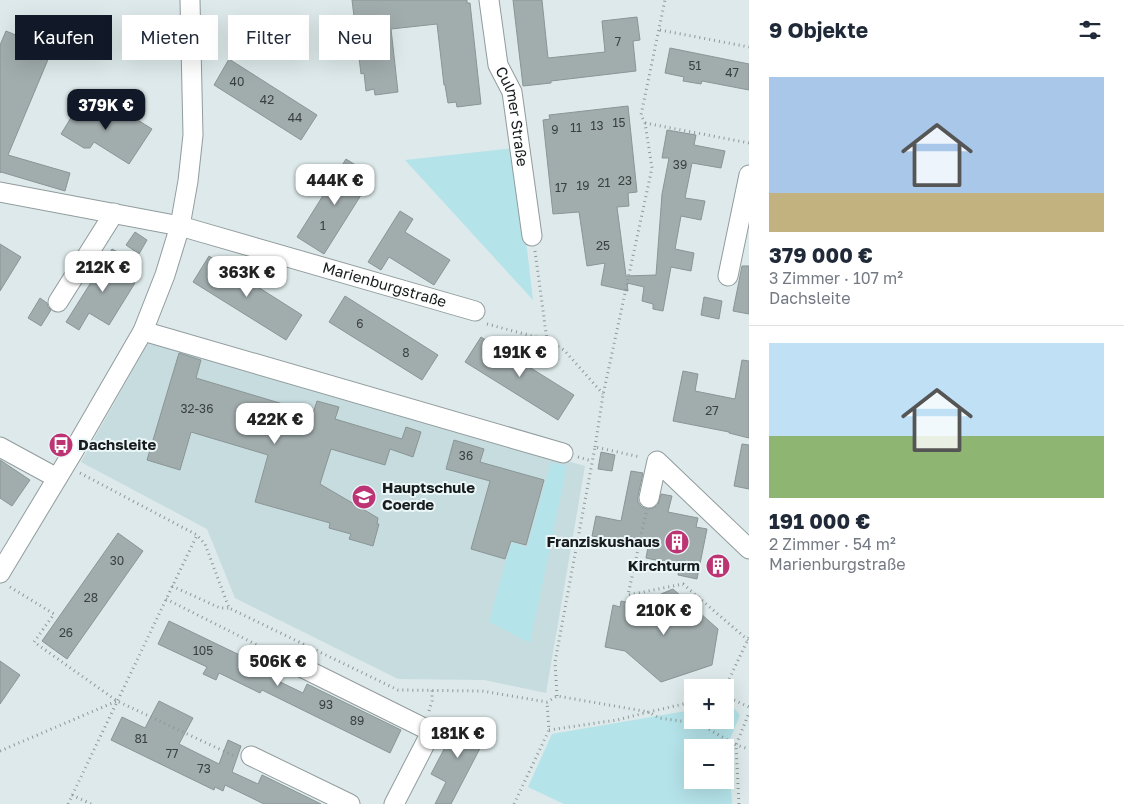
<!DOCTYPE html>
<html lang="de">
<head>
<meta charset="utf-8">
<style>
  :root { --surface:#fff; --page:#f2f2f3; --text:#1f2937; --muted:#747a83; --line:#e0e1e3; --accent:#111827 }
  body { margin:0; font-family:"Golos Text",sans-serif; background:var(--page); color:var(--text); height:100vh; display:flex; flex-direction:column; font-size:19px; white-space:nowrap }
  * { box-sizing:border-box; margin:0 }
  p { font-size:16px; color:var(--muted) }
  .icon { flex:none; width:28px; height:28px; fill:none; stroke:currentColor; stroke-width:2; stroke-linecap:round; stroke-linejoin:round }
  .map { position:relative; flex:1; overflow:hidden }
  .drawer { display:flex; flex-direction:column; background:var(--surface); width:375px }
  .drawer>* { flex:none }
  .hud { position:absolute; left:15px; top:15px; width:475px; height:45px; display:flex; gap:10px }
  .buttons { position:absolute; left:684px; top:679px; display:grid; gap:10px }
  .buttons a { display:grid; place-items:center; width:50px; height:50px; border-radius:0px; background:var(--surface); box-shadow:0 5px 20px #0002; font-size:25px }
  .price { position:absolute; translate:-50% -42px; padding:0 11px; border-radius:10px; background:#fff; color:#222; font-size:16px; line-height:32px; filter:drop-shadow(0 1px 2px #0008) }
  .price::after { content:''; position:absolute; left:50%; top:30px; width:15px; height:11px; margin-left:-8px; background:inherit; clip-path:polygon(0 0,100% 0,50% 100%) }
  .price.current { background:var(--accent); color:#fff }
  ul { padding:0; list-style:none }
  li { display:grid; align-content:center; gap:10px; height:265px; padding:0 20px }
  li+li { border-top:1px solid var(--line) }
  li span { display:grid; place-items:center; height:155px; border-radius:0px; color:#555 }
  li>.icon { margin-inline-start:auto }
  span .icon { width:90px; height:90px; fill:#fffc; stroke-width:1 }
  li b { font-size:21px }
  h2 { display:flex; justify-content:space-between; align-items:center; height:60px; padding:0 20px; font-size:21px }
  .pill { padding:0 18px; border-radius:0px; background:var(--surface); box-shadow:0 5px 20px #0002; font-size:18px; line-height:45px }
  .pill.current { background:var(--accent); color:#fff }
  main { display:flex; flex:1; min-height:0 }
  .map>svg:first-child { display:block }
</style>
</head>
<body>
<main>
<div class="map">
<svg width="749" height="804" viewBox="0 0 749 804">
  <rect width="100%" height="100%" fill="#dde9ea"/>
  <polygon fill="#c7dcdf" points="149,341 585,466 546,693 484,680 398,679 235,598 207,529 81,462"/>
  <g fill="#b4e3e9" fill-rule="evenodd">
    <polygon points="515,148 533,300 405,160"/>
    <polygon points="551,462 567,466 530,643 489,622 511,542 527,547"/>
    <path d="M 729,703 L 740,715 L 728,744 L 732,804 L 564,804 L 528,787 L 552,734 L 692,710 L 692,720 L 725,720 L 725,704 ZM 692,748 L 725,748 L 725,780 L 692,780 Z"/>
  </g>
  <g fill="#a1acad" stroke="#8a9596">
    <polygon points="352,0 467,0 467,3 470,3 481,104 457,107 456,102 448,103 445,85 444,85 437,24 391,29 398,92 375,95 374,89 366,91 364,73 361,74"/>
    <polygon points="513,0 542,0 548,58 605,52 602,21 637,17 640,40 633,41 636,71 551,81 551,83 523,86"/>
    <polygon points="6,31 52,50 8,155 70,173 65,191 1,172 0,173 0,45"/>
    <polygon points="670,48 749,64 749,90 702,81 701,84 683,81 684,77 665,73"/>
    <polygon points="229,59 317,115 301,140 214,85"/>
    <polygon points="83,98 119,121 125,112 152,129 129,164 94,142 90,148 84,148 61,134"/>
    <polygon points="628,106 637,192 628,193 629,206 617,207 626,276 656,275 662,194 669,158 662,158 667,130 696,135 694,145 725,151 721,168 692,163 685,198 705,201 701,220 681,216 675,249 694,253 691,271 671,267 663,311 653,309 653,304 642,301 644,287 627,283 628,291 601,285 605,263 587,266 579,212 553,214 543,120 550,119 549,115"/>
    <polygon points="346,159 373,176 324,254 297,237"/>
    <polygon points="400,211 413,219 405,232 450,260 434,285 389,257 381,270 368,262"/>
    <polygon points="135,232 147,240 139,254 126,245"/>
    <polygon points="0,244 21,257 0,291"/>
    <polygon points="112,249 125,256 116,271 135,283 109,325 89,313 79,330 66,322"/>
    <polygon points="209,256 302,315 286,340 193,282"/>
    <polygon points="742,266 749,266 749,314 733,311"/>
    <polygon points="345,296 438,355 422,380 329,322"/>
    <polygon points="704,297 722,301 719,319 701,315"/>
    <polygon points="40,298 47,303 48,307 51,310 41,326 28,318"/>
    <polygon points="481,337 574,395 558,420 465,362"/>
    <polygon points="179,353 201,360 196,378 313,413 317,401 339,407 335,419 402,439 406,427 421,432 413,457 390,449 385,465 331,449 320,484 378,518 377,524 379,524 373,546 349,539 351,534 329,528 330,523 255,502 268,455 191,432 180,470 147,460"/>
    <polygon points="742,360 749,361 749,438 729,433 729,432 673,421 683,371 698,374 695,391 735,399"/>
    <polygon points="454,440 484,449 480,462 544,480 526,545 511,541 505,559 471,549 490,481 446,469"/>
    <polygon points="742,444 749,445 749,489 734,486"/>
    <polygon points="601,452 615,455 612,471 598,469"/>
    <polygon points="0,460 30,480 12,506 0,498"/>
    <polygon points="631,471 643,473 638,496 638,502 642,507 647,509 653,508 658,505 661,494 672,496 668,512 698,518 696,527 707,529 697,579 678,575 680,565 646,558 648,547 592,536 596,516 621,521"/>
    <polygon points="118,533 143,551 67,659 42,641"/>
    <polygon points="673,589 718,629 712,665 661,682 625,651 605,647 613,605 620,607 621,601 643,606 663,598 661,594"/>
    <polygon points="169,621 279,674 276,680 303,693 307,684 401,730 390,753 262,690 260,693 219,673 216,680 203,674 207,667 158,644"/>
    <polygon points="0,661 20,675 0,704"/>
    <polygon points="159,701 193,718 179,744 219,764 228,740 241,746 232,772 258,784 262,775 321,804 264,804 225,785 223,791 215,787 214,790 111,740 122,717 145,728"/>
    <polygon points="460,719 488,733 451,804 435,804 446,782 431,774"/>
  </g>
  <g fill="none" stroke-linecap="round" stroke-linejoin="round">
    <defs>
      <g id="minor">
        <path id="s1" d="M 489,0 L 498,65 L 512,92 L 532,236"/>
        <path id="s2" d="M 0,192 L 180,226 L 475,311"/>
        <polyline points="728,276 749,175"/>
        <polyline points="58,302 114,213"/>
        <polyline points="143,331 563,453"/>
        <polyline points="0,447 57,478"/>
        <polyline points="649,498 657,461 749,549"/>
        <polyline points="0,573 73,452 143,331 165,275 180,226 188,181 193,135 190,0"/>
        <polyline points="285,659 426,729"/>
        <polyline points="251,756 350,804"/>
        <polyline points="394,804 427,740"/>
      </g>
    </defs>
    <use href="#minor" stroke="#919c9d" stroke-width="21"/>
    <g stroke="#8f9898" stroke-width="3" stroke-dasharray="1 4" stroke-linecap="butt">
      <polyline points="660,30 749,47"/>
      <polyline points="645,123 749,143"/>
      <polyline points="535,251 547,340"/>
      <polyline points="487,324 547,340 564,350 603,394"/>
      <polyline points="595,447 603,395 652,168 645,123 641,115 665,0"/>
      <polyline points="578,457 592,461"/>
      <polyline points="80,473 197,535 205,544 229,608 398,690 482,691 547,702 557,696 649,712 692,702"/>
      <polyline points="646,513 628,595 683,584 749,641"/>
      <polyline points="172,586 220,608 229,608"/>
      <polyline points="10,587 54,614 34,642 117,701 234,756"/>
      <polyline points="166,599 271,652"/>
      <polyline points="725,688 749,637"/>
      <polyline points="557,696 555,662 595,447 640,457"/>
      <polyline points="725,696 749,707"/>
      <polyline points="429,711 432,701 432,690"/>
      <polyline points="549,730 617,720 649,712 659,718 688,722 705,727 736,745 749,749"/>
      <polyline points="0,751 117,701"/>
      <polyline points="72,795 91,804"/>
      <polyline points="68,804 197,535"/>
      <polyline points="514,804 549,730 547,702"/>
      <polyline points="739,804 736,745 749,713"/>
    </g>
    <use href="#minor" stroke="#fff" stroke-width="19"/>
  </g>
  <defs>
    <symbol id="bus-disc" viewBox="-11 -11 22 22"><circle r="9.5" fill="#bc3473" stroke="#eaf6f8"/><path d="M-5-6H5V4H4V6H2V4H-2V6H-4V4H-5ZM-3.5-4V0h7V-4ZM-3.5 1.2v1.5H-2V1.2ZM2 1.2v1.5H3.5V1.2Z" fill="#fff"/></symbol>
    <symbol id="school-disc" viewBox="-11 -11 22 22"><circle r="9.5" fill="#bc3473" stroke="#eaf6f8"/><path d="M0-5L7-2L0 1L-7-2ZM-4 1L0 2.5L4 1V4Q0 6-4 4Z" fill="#fff"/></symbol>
    <symbol id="building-disc" viewBox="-11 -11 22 22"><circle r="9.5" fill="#bc3473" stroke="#eaf6f8"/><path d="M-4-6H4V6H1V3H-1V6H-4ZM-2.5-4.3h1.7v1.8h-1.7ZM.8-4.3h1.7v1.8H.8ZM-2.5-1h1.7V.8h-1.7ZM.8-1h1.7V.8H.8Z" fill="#fff"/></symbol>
  </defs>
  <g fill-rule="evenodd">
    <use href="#bus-disc" x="47" y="431" width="28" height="28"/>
    <use href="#school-disc" x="350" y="483" width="28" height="28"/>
    <use href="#building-disc" x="663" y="528" width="28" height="28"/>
    <use href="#building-disc" x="704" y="552" width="28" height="28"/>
  </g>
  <g text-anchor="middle" stroke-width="4" stroke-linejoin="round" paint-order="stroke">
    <g font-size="12" fill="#3a4040">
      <text x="618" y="46">7</text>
      <text x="695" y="70">51</text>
      <text x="732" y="77">47</text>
      <text x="237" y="86">40</text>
      <text x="267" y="104">42</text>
      <text x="295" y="122">44</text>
      <text x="619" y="127">15</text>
      <text x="597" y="130">13</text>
      <text x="576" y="132">11</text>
      <text x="555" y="134">9</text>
      <text x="680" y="169">39</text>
      <text x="625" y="185">23</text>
      <text x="604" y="187">21</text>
      <text x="583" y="190">19</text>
      <text x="561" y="192">17</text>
      <text x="323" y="230">1</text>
      <text x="603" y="250">25</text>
      <text x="360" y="328">6</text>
      <text x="406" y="357">8</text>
      <text x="197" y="413">32-36</text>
      <text x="712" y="415">27</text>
      <text x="466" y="460">36</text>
      <text x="117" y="565">30</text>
      <text x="91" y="602">28</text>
      <text x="66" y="637">26</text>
      <text x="203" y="655">105</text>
      <text x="326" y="709">93</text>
      <text x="357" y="725">89</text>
      <text x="141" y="743">81</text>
      <text x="172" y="758">77</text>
      <text x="204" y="773">73</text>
    </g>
    <g font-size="15" fill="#181c1c" stroke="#eaf6f8">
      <text dy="5" stroke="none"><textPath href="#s1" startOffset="120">Culmer Straße</textPath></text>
      <text dy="5" stroke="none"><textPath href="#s2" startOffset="396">Marienburgstraße</textPath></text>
    </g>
    <g font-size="15" font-weight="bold" fill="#181c1c" stroke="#eaf6f8" text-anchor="start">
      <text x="78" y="450">Dachsleite</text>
      <text x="382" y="493">Hauptschule<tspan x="382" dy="17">Coerde</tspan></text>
      <text x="660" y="547" text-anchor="end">Franziskushaus</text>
      <text x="700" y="571" text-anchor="end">Kirchturm</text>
    </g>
  </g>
</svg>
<div class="buttons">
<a>+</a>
<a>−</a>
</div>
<b class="price current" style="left:106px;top:131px">379K €</b>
<b class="price" style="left:335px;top:206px">444K €</b>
<b class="price" style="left:103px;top:293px">212K €</b>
<b class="price" style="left:247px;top:298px">363K €</b>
<b class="price" style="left:520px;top:378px">191K €</b>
<b class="price" style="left:275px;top:445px">422K €</b>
<b class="price" style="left:664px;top:636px">210K €</b>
<b class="price" style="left:278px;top:687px">506K €</b>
<b class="price" style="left:458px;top:759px">181K €</b>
<div class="hud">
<a class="pill current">Kaufen</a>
<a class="pill">Mieten</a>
<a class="pill">Filter</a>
<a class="pill">Neu</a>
</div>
</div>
<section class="drawer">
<h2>9 Objekte<svg class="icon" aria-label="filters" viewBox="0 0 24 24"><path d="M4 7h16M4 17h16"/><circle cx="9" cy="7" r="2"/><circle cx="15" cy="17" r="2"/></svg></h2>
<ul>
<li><span style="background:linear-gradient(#a9c7e8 75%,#c2b280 0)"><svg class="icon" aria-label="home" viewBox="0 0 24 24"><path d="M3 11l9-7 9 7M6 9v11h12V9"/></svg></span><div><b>379 000 €</b><p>3 Zimmer · 107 m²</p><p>Dachsleite</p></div></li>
<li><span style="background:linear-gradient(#bfe0f5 60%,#8fb573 0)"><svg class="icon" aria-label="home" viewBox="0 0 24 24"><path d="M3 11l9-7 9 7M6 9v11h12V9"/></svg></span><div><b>191 000 €</b><p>2 Zimmer · 54 m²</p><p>Marienburgstraße</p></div></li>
</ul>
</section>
</main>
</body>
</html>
